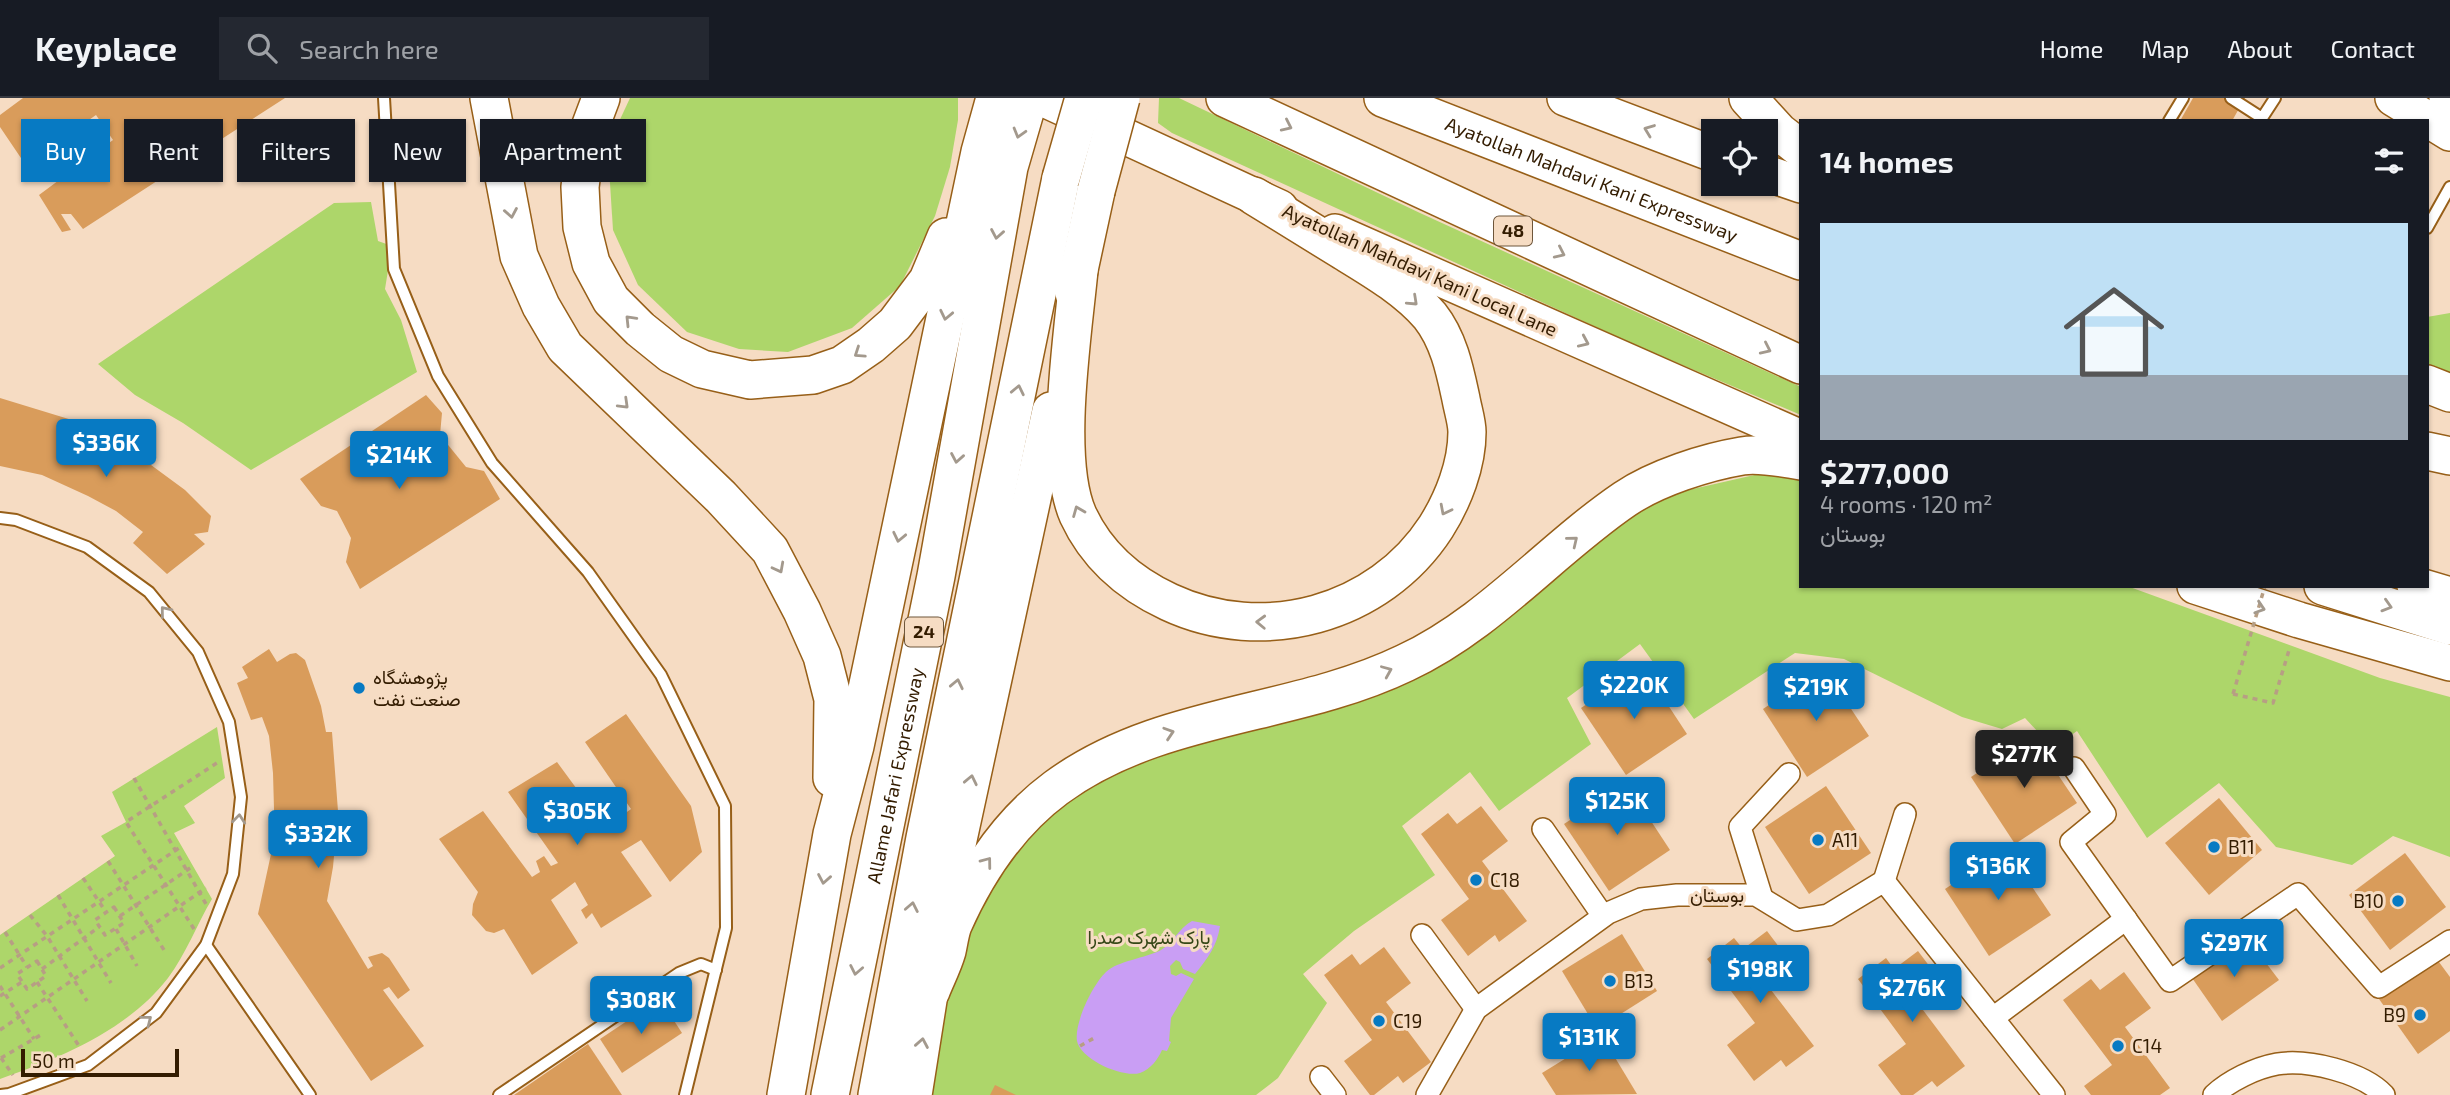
<!DOCTYPE html>
<html lang="en">
<head>
<meta charset="utf-8">
<style>
  :root { --surface:#171b24; --page:#242831; --text:#f1f3f6; --muted:#9ea1a6; --line:#363941; --accent:#077ac3 }
  body { margin:0; font-family:"Exo 2",Vazirmatn,sans-serif; background:var(--page); color:var(--text); height:100vh; display:flex; flex-direction:column; font-size:26px; white-space:nowrap }
  * { box-sizing:border-box; margin:0 }
  p { font-size:23px; color:var(--muted) }
  .icon { flex:none; width:38px; height:38px; fill:none; stroke:currentColor; stroke-width:2; stroke-linecap:round; stroke-linejoin:round }
  .map { position:relative; flex:1; overflow:hidden }
  .drawer { position:absolute; left:1799px; top:21px; width:630px; height:469px; display:flex; flex-direction:column; background:var(--surface); border-radius:0px; box-shadow:0 2px 5px #0004 }
  .drawer>* { flex:none }
  .top-card { position:absolute; left:21px; top:21px; width:665px; height:63px; display:flex; gap:14px }
  .controls { position:absolute; left:1701px; top:21px; display:grid; gap:14px }
  .controls a { display:grid; place-items:center; width:77px; height:77px; border-radius:0px; background:var(--surface); box-shadow:0 2px 5px #0004; font-size:35px }
  .scale { position:absolute; left:21px; bottom:18px; width:158px; box-sizing:border-box; padding-left:7px; border:4px solid #331c01; border-top:0; font-size:19px; line-height:24px; white-space:nowrap; color:#331c01; -webkit-text-stroke:5px #f6dcc3; paint-order:stroke }
  .price { position:absolute; translate:-50% -60px; padding:0 16px; border-radius:7px; background:var(--accent); color:#fff; font-size:23px; line-height:46px; filter:drop-shadow(0 2px 4px #0008) }
  .price::after { content:''; position:absolute; left:50%; top:42px; width:21px; height:16px; margin-left:-10px; background:inherit; clip-path:polygon(0 0,100% 0,50% 100%) }
  .price.current { background:#222; color:#fff }
  ul { padding:0; list-style:none }
  li { display:grid; align-content:center; gap:14px; height:371px; padding:0 21px }
  li span { display:grid; place-items:center; height:217px; border-radius:0px; color:#555 }
  li>.icon { margin-inline-start:auto }
  span .icon { width:126px; height:126px; fill:#fffc; stroke-width:1 }
  li b { font-size:30px }
  h2 { display:flex; justify-content:space-between; align-items:center; height:84px; padding:0 21px; font-size:30px }
  .tag { padding:0 24px; border-radius:0px; background:var(--surface); box-shadow:0 2px 5px #0004; font-size:24px; line-height:63px }
  .tag.current { background:var(--accent); color:#fff }
  header { display:flex; align-items:center; gap:42px; box-sizing:border-box; height:98px; padding:0 35px; background:var(--surface); border-bottom:2px solid var(--line) }
  header strong { font-size:33px }
  nav { display:flex; gap:38px; margin-inline-start:auto; font-size:24px }
  .search { width:490px; height:63px; background:var(--page); display:flex; align-items:center; gap:18px; box-sizing:border-box; padding:0 24px; border-radius:0px; color:var(--muted); font-size:26px }
  .map>svg:first-child { display:block }
</style>
</head>
<body>
<header>
<strong>Keyplace</strong>
<div class="search"><svg class="icon" aria-label="search" viewBox="0 0 24 24"><circle cx="10" cy="10" r="6"/><path d="M15 15l6 6"/></svg>Search here</div>
<nav><a>Home</a><a>Map</a><a>About</a><a>Contact</a></nav>
</header>
<div class="map">
<svg width="2450" height="997" viewBox="0 0 2450 997">
  <rect width="100%" height="100%" fill="#f6dcc3"/>
  <g fill="#add66a">
    <polygon points="630,0 958,0 958,22 950,69 935,118 900,188 852,230 788,254 739,251 687,234 638,187 613,132 609,70 617,28"/>
    <polygon points="1159,0 1179,0 1420,115 1801,289 1801,317 1642,250 1172,35 1158,25"/>
    <polygon points="371,104 378,143 392,148 385,191 401,222 417,274 251,372 183,325 135,297 98,266 334,105"/>
    <polygon points="2450,215 2450,274 2427,269 2427,219"/>
    <polygon points="1772,373 1801,380 1801,488 2127,488 2380,580 2450,599 2450,759 2393,738 2352,767 2276,749 2219,685 2147,740 2077,633 2053,650 2025,620 2002,631 1962,619 1844,561 1795,555 1694,621 1640,546 1567,600 1591,646 1499,713 1470,674 1402,728 1435,777 1354,833 1303,876 1327,905 1278,980 1256,997 927,997 948,894 986,789 1034,730 1120,662 1277,624 1638,409 1684,393"/>
    <path d="M 217,629 L 225,680 L 184,708 L 195,725 L 174,735 L 212,801 C 197,826 186,856 168,880 C 128,932 60,960 0,981 L 0,837 L 115,758 L 101,738 L 126,724 L 112,694 Z"/>
  </g>
  <path fill="#c99ef4" d="M 1192,823 L 1220,828 C 1217,848 1208,860 1195,876 L 1183,871 L 1180,864 L 1176,862 L 1170,868 L 1171,876 L 1176,878 L 1181,875 L 1194,881 L 1171,920 L 1169,943 L 1171,944 L 1167,953 L 1162,952 C 1158,961 1151,971 1140,975 C 1123,980 1081,962 1077,943 C 1074,925 1093,886 1106,874 C 1117,863 1146,860 1161,852 C 1171,847 1179,830 1192,823 Z"/>
  <g fill="#d99c5b">
    <polygon points="23,0 285,0 83,131 71,116 61,116 71,132 62,134 39,97 113,42 96,17 25,66 0,29 0,17"/>
    <polygon points="2193,0 2245,0 2232,23 2180,23"/>
    <polygon points="426,297 442,315 440,337 466,369 484,373 500,401 360,491 346,464 351,440 337,413 321,408 300,381"/>
    <polygon points="0,300 85,326 119,342 152,363 151,367 185,392 211,418 208,434 194,436 205,446 167,476 133,445 143,434 116,413 88,398 42,377 0,368"/>
    <polygon points="269,551 277,564 290,556 296,555 305,562 321,608 326,634 332,634 338,713 333,769 327,803 368,871 373,868 368,859 382,855 389,860 410,892 398,901 389,889 383,892 424,948 371,983 258,816 271,756 274,711 273,675 269,638 262,619 251,622 237,585 248,580 242,569"/>
    <polygon points="1643,569 1687,636 1626,677 1581,610"/>
    <polygon points="1824,570 1869,638 1807,679 1763,611"/>
    <polygon points="626,616 691,708 702,754 670,784 641,742 621,754 652,798 601,830 592,815 586,821 581,812 588,807 575,784 551,802 578,845 532,877 504,831 494,835 486,833 472,817 473,806 478,794 439,741 483,713 532,779 540,774 536,763 544,758 551,768 558,765 508,694 557,664 604,728 612,722 606,714 617,710 620,719 631,711 585,644"/>
    <polygon points="2032,638 2077,705 2015,746 1971,679"/>
    <polygon points="1626,685 1670,752 1609,793 1564,726"/>
    <polygon points="1826,688 1871,755 1809,796 1765,729"/>
    <polygon points="2219,700 2262,752 2209,797 2165,745"/>
    <polygon points="1481,708 1508,743 1482,763 1527,823 1499,844 1495,837 1468,858 1441,822 1469,801 1421,736 1448,715 1457,726"/>
    <polygon points="2006,750 2051,817 1989,858 1945,791"/>
    <polygon points="2405,755 2446,809 2390,852 2349,797"/>
    <polygon points="1767,833 1794,869 1768,888 1814,948 1786,969 1781,962 1754,983 1727,947 1755,925 1707,861 1734,840 1743,851"/>
    <polygon points="1622,836 1657,893 1597,931 1562,873"/>
    <polygon points="2247,840 2279,882 2222,923 2190,877"/>
    <polygon points="1384,849 1411,885 1386,904 1431,964 1403,985 1398,978 1374,997 1370,997 1344,963 1372,942 1324,877 1352,856 1360,867"/>
    <polygon points="1918,853 1945,889 1920,908 1965,968 1937,989 1932,983 1913,997 1901,997 1878,967 1906,946 1858,881 1886,860 1894,871"/>
    <polygon points="2436,860 2450,879 2450,933 2418,956 2379,901"/>
    <polygon points="2124,874 2151,910 2125,929 2170,990 2160,997 2091,997 2084,988 2112,967 2063,902 2091,881 2100,892"/>
    <polygon points="660,901 682,935 622,975 600,941"/>
    <polygon points="1602,938 1637,996 1556,997 1542,975"/>
    <polygon points="588,946 622,997 514,997"/>
    <polygon points="995,987 1016,997 990,997"/>
  </g>
  <g fill="none" stroke-linecap="round" stroke-linejoin="round">
    <defs>
      <g id="service">
        <polyline points="384,0 394,171 438,278 492,365 588,474 661,577 725,708 726,830 685,997"/>
        <polyline points="2231,0 2262,20 2275,0"/>
        <polyline points="2169,23 2183,0"/>
        <polyline points="2427,130 2450,89"/>
        <polyline points="0,420 16,422 87,449 149,494 198,554 229,624 241,699 233,776 206,847 156,915 88,967 9,996 1,997"/>
        <polyline points="206,847 310,997"/>
        <polyline points="499,997 679,875 701,866 716,872"/>
      </g>
      <g id="minor">
        <polyline points="2074,670 2105,716 2071,744 2170,883 2298,796 2379,889 2450,843"/>
        <polyline points="1543,731 1603,818"/>
        <polyline points="1884,783 1905,716"/>
        <polyline points="1762,800 1740,729 1789,676"/>
        <polyline points="1422,837 1476,911"/>
        <polyline points="1993,920 2126,821"/>
        <polyline points="1321,979 1335,997"/>
        <polyline points="1427,997 1476,911 1608,815 1641,801 1677,797 1756,797 1797,822 1828,817 1884,783 2054,997"/>
        <path d="M 2214,997 C 2229,983 2255,970 2277,966 C 2308,961 2362,974 2384,997"/>
      </g>
      <g id="primary">
        <polyline points="1042,0 1280,110"/>
        <polyline points="1565,0 1713,56"/>
        <polyline points="2393,0 2450,35"/>
        <polyline points="2447,0 2450,2"/>
        <polyline points="1766,75 1801,87"/>
        <polyline points="1335,134 1801,340"/>
        <polyline points="2195,488 2299,522 2450,565"/>
      </g>
      <g id="trunk">
        <polyline points="489,0 519,158 541,208 565,249 721,399 770,452 802,513 822,558 833,601 832,680"/>
        <polyline points="601,0 586,40 580,89 582,129 591,165 611,202 640,231 671,256 702,271 750,282 813,277 842,267 871,247 895,226 928,182 946,139"/>
        <polyline points="1225,0 1801,267"/>
        <path id="s1" d="M 1383,0 L 1801,163"/>
        <polyline points="1748,0 1779,34 1801,51"/>
        <path d="M 1079,172 C 1073,236 1053,360 1078,417 C 1097,458 1128,485 1169,504 C 1263,548 1379,517 1436,429 C 1453,402 1467,367 1467,334 C 1467,324 1463,312 1461,301 C 1455,273 1449,242 1430,218 C 1406,190 1371,170 1340,151 C 1312,134 1283,116 1254,98"/>
        <polyline points="1074,195 1096,93"/>
        <polyline points="2427,286 2450,295"/>
        <polyline points="2427,353 2450,358"/>
        <polyline points="2323,488 2450,528"/>
        <polyline points="2416,488 2450,498"/>
        <path d="M 931,893 C 936,880 943,867 947,853 C 949,844 950,835 953,827 C 976,775 1010,724 1056,690 C 1159,614 1293,619 1405,565 C 1489,526 1550,452 1625,401 C 1656,380 1706,364 1742,358 C 1760,355 1782,360 1801,363"/>
        <polyline points="786,997 832,736 855,648 980,54 995,0"/>
        <path id="s2" d="M 830,997 L 936,478 L 1009,69 L 1029,0"/>
        <polyline points="877,997 925,740 1061,80"/>
        <polyline points="913,997 941,820 1051,313"/>
      </g>
    </defs>
    <use href="#service" stroke="#975f18" stroke-width="14"/>
    <use href="#minor" stroke="#975f18" stroke-width="24"/>
    <use href="#primary" stroke="#975f18" stroke-width="38"/>
    <use href="#trunk" stroke="#975f18" stroke-width="40"/>
    <g stroke="#b79e84" stroke-width="3.5" stroke-dasharray="5 5" stroke-linecap="butt">
      <polyline points="2233,596 2273,605 2290,549"/>
      <polyline points="134,680 206,806"/>
      <polyline points="108,763 164,852"/>
      <polyline points="83,780 106,814"/>
      <polyline points="58,797 111,885"/>
      <polygon points="114,809 124,825 105,837 95,822"/>
      <polyline points="30,817 47,838 87,903"/>
      <polyline points="120,818 193,768"/>
      <polyline points="116,831 137,868"/>
      <polyline points="194,831 126,724 220,663"/>
      <polyline points="5,834 27,869"/>
      <polygon points="37,863 46,878 27,891 17,876"/>
      <polyline points="0,870 182,748"/>
      <polyline points="42,871 99,829"/>
      <polyline points="37,884 79,948"/>
      <polyline points="0,888 34,941"/>
      <polyline points="0,898 22,884"/>
      <polyline points="0,932 206,790"/>
      <polyline points="1080,948 1096,939"/>
      <polyline points="1,960 44,935"/>
      <polyline points="1,960 13,977"/>
    </g>
    <use href="#service" stroke="#fff" stroke-width="10"/>
    <use href="#minor" stroke="#fff" stroke-width="21"/>
    <use href="#primary" stroke="#fff" stroke-width="35"/>
    <use href="#trunk" stroke="#fff" stroke-width="37"/>
    <defs>
      <g id="trunk-bridge">
        <polyline points="1061,80 1084,0"/>
        <polyline points="1096,93 1121,0"/>
      </g>
    </defs>
    <use href="#trunk-bridge" stroke="#975f18" stroke-width="40" stroke-linecap="butt"/>
    <polyline stroke="#b79e84" stroke-width="3.5" stroke-dasharray="5 5" stroke-linecap="butt" points="2233,596 2265,488"/>
    <use href="#trunk-bridge" stroke="#fff" stroke-width="37"/>
  </g>
  <defs><path id="oneway-chevron" d="M-2-3.5L2.5 0L-2 3.5" fill="none" stroke-width="1.6" stroke-linecap="round" stroke-linejoin="round" transform="scale(1.75)"/></defs>
  <g stroke="#a3998d">
    <use href="#oneway-chevron" transform="translate(1287 28) rotate(25)"/>
    <use href="#oneway-chevron" transform="translate(1649 32) rotate(-159)"/>
    <use href="#oneway-chevron" transform="translate(1019 35) rotate(106)"/>
    <use href="#oneway-chevron" transform="translate(511 115) rotate(80)"/>
    <use href="#oneway-chevron" transform="translate(997 136) rotate(100)"/>
    <use href="#oneway-chevron" transform="translate(1560 155) rotate(25)"/>
    <use href="#oneway-chevron" transform="translate(1413 203) rotate(43)"/>
    <use href="#oneway-chevron" transform="translate(946 217) rotate(102)"/>
    <use href="#oneway-chevron" transform="translate(630 222) rotate(-134)"/>
    <use href="#oneway-chevron" transform="translate(1584 244) rotate(24)"/>
    <use href="#oneway-chevron" transform="translate(1766 251) rotate(25)"/>
    <use href="#oneway-chevron" transform="translate(859 255) rotate(146)"/>
    <use href="#oneway-chevron" transform="translate(1018 292) rotate(-78)"/>
    <use href="#oneway-chevron" transform="translate(624 306) rotate(44)"/>
    <use href="#oneway-chevron" transform="translate(957 360) rotate(100)"/>
    <use href="#oneway-chevron" transform="translate(1445 412) rotate(117)"/>
    <use href="#oneway-chevron" transform="translate(1078 413) rotate(-112)"/>
    <use href="#oneway-chevron" transform="translate(899 439) rotate(102)"/>
    <use href="#oneway-chevron" transform="translate(1573 443) rotate(-39)"/>
    <use href="#oneway-chevron" transform="translate(779 470) rotate(62)"/>
    <use href="#oneway-chevron" transform="translate(2387 508) rotate(17)"/>
    <use href="#oneway-chevron" transform="translate(2260 510) rotate(18)"/>
    <use href="#oneway-chevron" transform="translate(165 513) rotate(-129)"/>
    <use href="#oneway-chevron" transform="translate(1261 524) rotate(-178)"/>
    <use href="#oneway-chevron" transform="translate(1387 573) rotate(-23)"/>
    <use href="#oneway-chevron" transform="translate(957 586) rotate(-78)"/>
    <use href="#oneway-chevron" transform="translate(1169 635) rotate(-18)"/>
    <use href="#oneway-chevron" transform="translate(971 682) rotate(-78)"/>
    <use href="#oneway-chevron" transform="translate(239 721) rotate(-84)"/>
    <use href="#oneway-chevron" transform="translate(987 764) rotate(-53)"/>
    <use href="#oneway-chevron" transform="translate(824 781) rotate(100)"/>
    <use href="#oneway-chevron" transform="translate(912 809) rotate(-79)"/>
    <use href="#oneway-chevron" transform="translate(856 872) rotate(101)"/>
    <use href="#oneway-chevron" transform="translate(147 922) rotate(-38)"/>
    <use href="#oneway-chevron" transform="translate(922 945) rotate(-80)"/>
  </g>
  <g fill="#077ac3" stroke="#f6dcc3" stroke-width="2.5">
    <circle cx="359" cy="590" r="7"/>
    <circle cx="1818" cy="742" r="7"/>
    <circle cx="2214" cy="749" r="7"/>
    <circle cx="1476" cy="782" r="7"/>
    <circle cx="2398" cy="803" r="7"/>
    <circle cx="1610" cy="883" r="7"/>
    <circle cx="2420" cy="917" r="7"/>
    <circle cx="1379" cy="923" r="7"/>
    <circle cx="2118" cy="948" r="7"/>
  </g>
  <g text-anchor="middle" stroke-width="6" stroke-linejoin="round" paint-order="stroke">
    <g fill="#f6dcc3" stroke="#6e563b" stroke-width="2">
      <rect x="1494" y="118.5" width="38" height="29" rx="5"/>
      <rect x="905" y="519.5" width="38" height="29" rx="5"/>
    </g>
    <g font-size="18" font-weight="bold" fill="#331c01">
      <text x="1513" y="139">48</text>
      <text x="924" y="540">24</text>
    </g>
    <g font-size="19" fill="#331c01" stroke="#f6dcc3">
      <text dy="7" stroke="none"><textPath href="#s1" startOffset="224">Ayatollah Mahdavi Kani Expressway</textPath></text>
      <text transform="translate(1420 172) rotate(24)" y="7">Ayatollah Mahdavi Kani Local Lane</text>
      <text dy="7" stroke="none"><textPath href="#s2" startOffset="326">Allame Jafari Expressway</textPath></text>
      <text x="1717" y="804">بوستان</text>
    </g>
    <g font-size="19" fill="#331c01" stroke="#f6dcc3" text-anchor="start">
      <text x="373" y="586">پژوهشگاه<tspan x="373" dy="22">صنعت نفت</tspan></text>
      <text x="1832" y="749">A11</text>
      <text x="2228" y="756">B11</text>
      <text x="1490" y="789">C18</text>
      <text x="2384" y="810" text-anchor="end">B10</text>
      <text x="1624" y="890">B13</text>
      <text x="2406" y="924" text-anchor="end">B9</text>
      <text x="1393" y="930">C19</text>
      <text x="2132" y="955">C14</text>
    </g>
    <g font-size="19" fill="#354716" stroke="#f6dcc3">
      <text x="1149" y="846">پارک شهرک صدرا</text>
    </g>
  </g>
</svg>
<div class="controls">
<a><svg class="icon" aria-label="locate" viewBox="0 0 24 24"><circle cx="12" cy="12" r="6"/><path d="M12 2v4M12 18v4M2 12h4M18 12h4"/></svg></a>
</div>
<div class="scale">50 m</div>
<b class="price" style="left:106px;top:381px">$336K</b>
<b class="price" style="left:399px;top:393px">$214K</b>
<b class="price" style="left:1634px;top:623px">$220K</b>
<b class="price" style="left:1816px;top:625px">$219K</b>
<b class="price current" style="left:2024px;top:692px">$277K</b>
<b class="price" style="left:1617px;top:739px">$125K</b>
<b class="price" style="left:577px;top:749px">$305K</b>
<b class="price" style="left:318px;top:772px">$332K</b>
<b class="price" style="left:1998px;top:804px">$136K</b>
<b class="price" style="left:2234px;top:881px">$297K</b>
<b class="price" style="left:1760px;top:907px">$198K</b>
<b class="price" style="left:1912px;top:926px">$276K</b>
<b class="price" style="left:641px;top:938px">$308K</b>
<b class="price" style="left:1589px;top:975px">$131K</b>
<div class="top-card">
<a class="tag current">Buy</a>
<a class="tag">Rent</a>
<a class="tag">Filters</a>
<a class="tag">New</a>
<a class="tag">Apartment</a>
</div>
<section class="drawer">
<h2>14 homes<svg class="icon" aria-label="filters" viewBox="0 0 24 24"><path d="M4 7h16M4 17h16"/><circle cx="9" cy="7" r="2"/><circle cx="15" cy="17" r="2"/></svg></h2>
<ul>
<li><span style="background:linear-gradient(#bfe0f5 70%,#9aa5b1 0)"><svg class="icon" aria-label="home" viewBox="0 0 24 24"><path d="M3 11l9-7 9 7M6 9v11h12V9"/></svg></span><div><b>$277,000</b><p>4 rooms · 120 m²</p><p>بوستان</p></div></li>
</ul>
</section>
</div>
</body>
</html>
